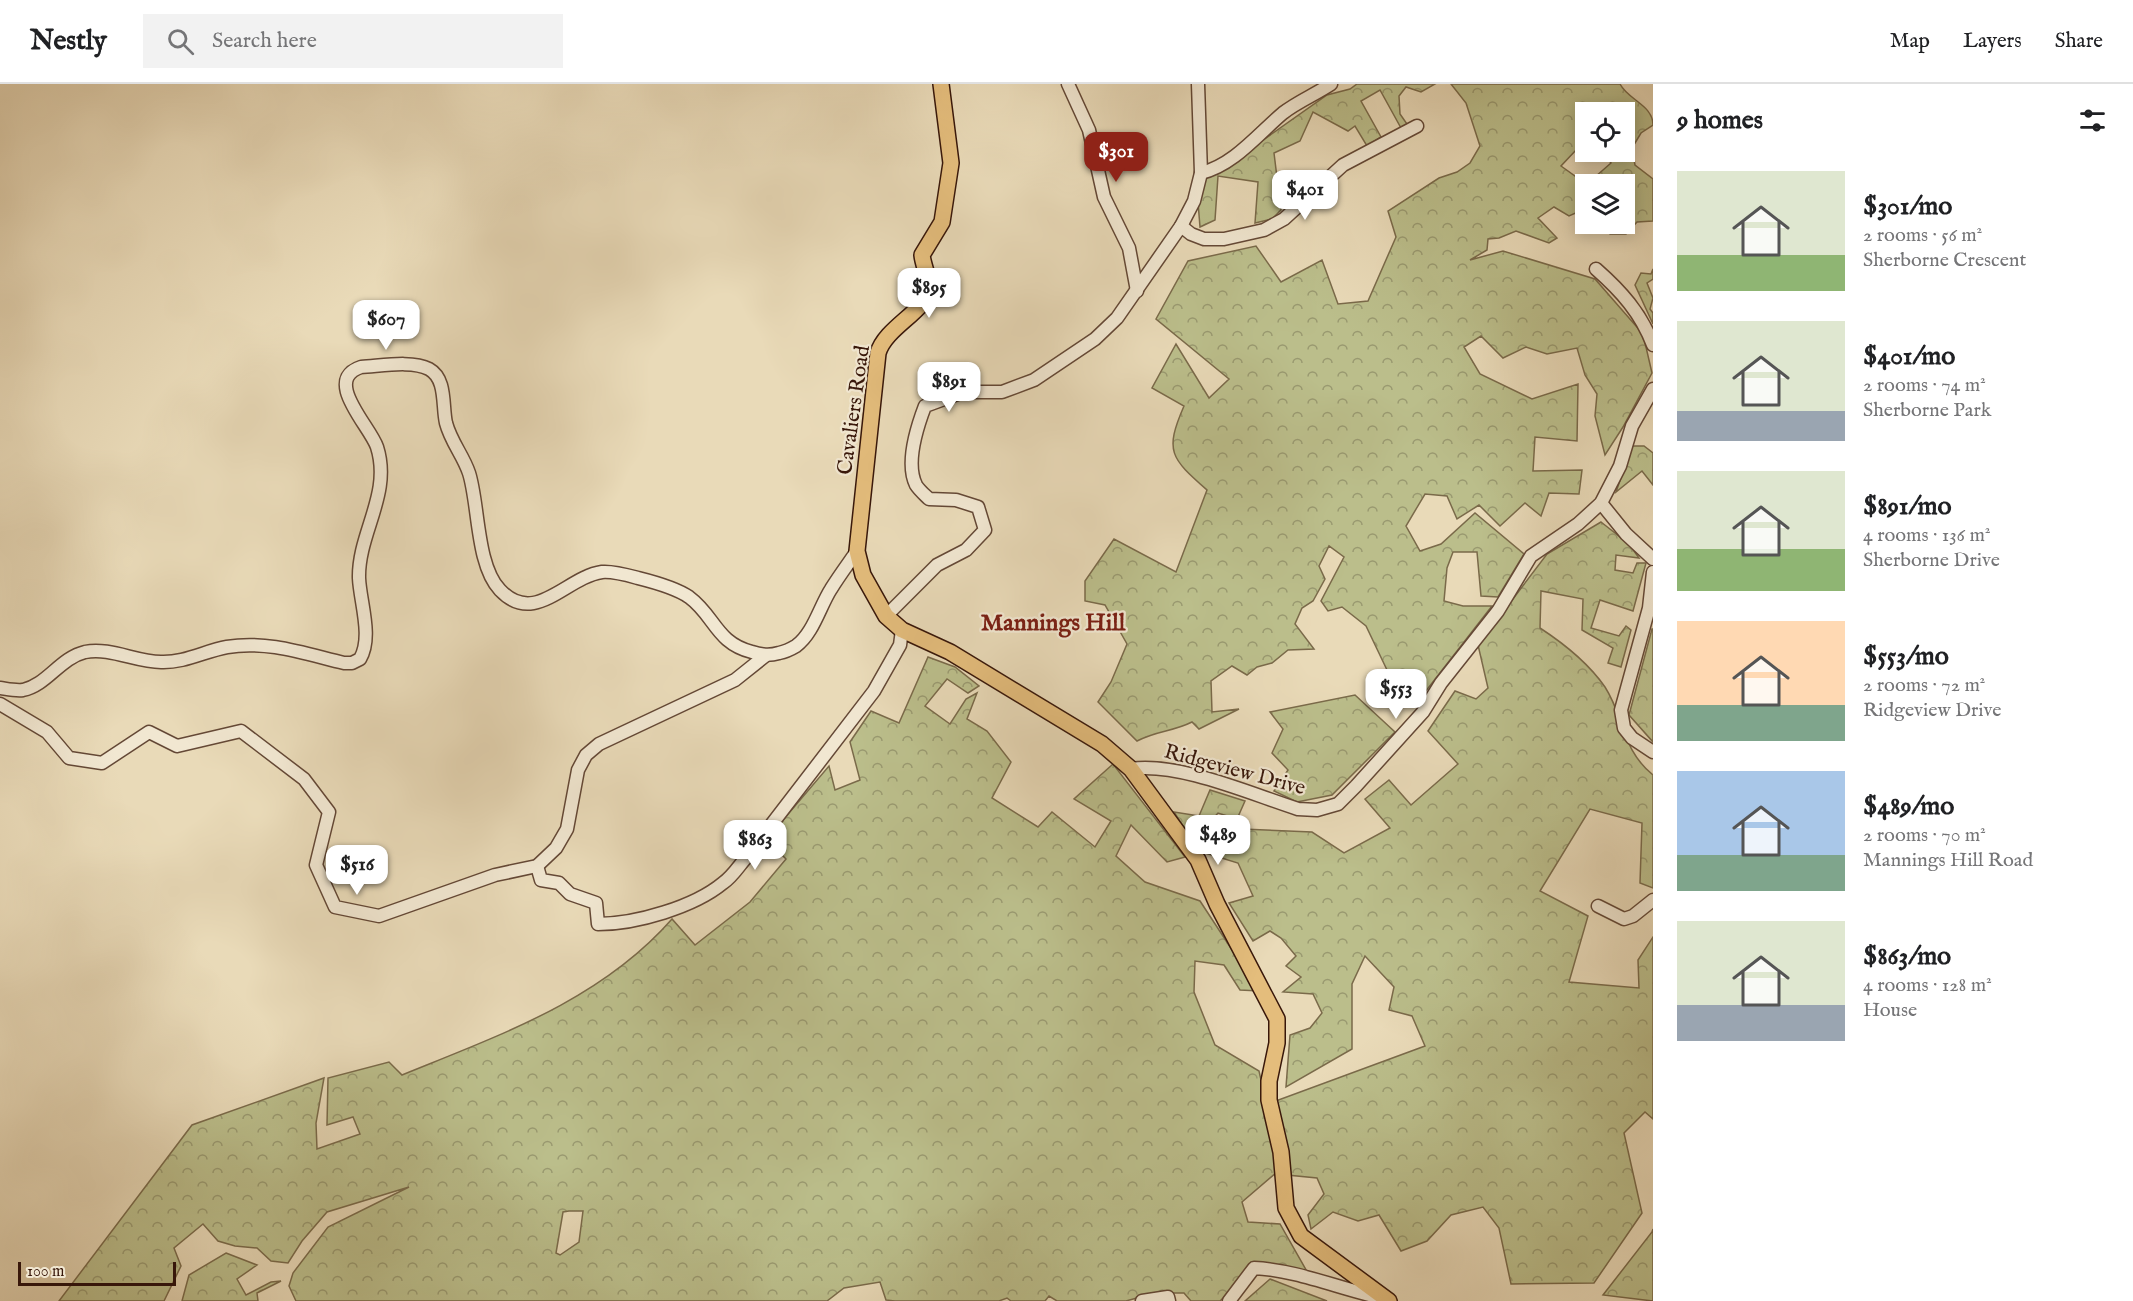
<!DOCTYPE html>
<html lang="en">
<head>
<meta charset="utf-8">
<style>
  :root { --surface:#fff; --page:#f2f2f2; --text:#202124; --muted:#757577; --line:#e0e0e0; --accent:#8f2418 }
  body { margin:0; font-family:"IM FELL English",serif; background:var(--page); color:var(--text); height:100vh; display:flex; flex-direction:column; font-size:22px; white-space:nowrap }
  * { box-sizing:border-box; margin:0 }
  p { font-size:20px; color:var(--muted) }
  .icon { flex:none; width:33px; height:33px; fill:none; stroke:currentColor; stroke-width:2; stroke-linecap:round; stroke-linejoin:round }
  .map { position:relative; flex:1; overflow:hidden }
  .drawer { display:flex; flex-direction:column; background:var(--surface); width:480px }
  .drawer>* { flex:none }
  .fabs { position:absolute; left:1575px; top:18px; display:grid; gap:12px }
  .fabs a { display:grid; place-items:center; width:60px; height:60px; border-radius:0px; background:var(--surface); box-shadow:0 3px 15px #0003; font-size:30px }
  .scale { position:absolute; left:18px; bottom:15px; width:158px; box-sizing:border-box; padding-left:6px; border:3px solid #38170a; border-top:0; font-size:16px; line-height:21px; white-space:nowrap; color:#38170a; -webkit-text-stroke:4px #f1e7d1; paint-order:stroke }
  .price { position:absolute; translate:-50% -51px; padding:0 14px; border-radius:12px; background:#fff; color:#222; font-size:20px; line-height:39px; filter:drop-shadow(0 2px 3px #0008) }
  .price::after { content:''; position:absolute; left:50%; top:36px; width:18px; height:14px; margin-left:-9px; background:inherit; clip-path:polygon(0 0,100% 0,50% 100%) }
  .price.selected { background:var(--accent); color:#fff }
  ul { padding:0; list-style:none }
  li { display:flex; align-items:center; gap:18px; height:150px; padding:0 24px }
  li span { display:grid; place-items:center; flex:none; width:168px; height:120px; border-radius:0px; color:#555 }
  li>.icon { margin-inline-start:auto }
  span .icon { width:72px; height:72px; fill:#fffc; stroke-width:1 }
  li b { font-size:26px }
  h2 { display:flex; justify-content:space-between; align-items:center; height:72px; padding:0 24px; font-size:26px }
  header { display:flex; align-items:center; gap:36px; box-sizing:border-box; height:84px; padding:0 30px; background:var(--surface); border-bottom:2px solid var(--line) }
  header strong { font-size:28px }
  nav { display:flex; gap:33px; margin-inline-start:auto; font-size:21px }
  .search { width:420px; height:54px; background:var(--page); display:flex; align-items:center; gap:15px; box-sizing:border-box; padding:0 21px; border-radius:0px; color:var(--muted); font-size:22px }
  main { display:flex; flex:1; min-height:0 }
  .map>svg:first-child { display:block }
</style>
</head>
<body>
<header>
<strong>Nestly</strong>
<div class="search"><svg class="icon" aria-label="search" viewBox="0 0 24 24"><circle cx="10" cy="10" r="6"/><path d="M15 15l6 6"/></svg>Search here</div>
<nav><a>Map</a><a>Layers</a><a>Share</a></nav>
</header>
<main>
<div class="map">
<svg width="1653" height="1217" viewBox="0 0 1653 1217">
  <defs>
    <pattern id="forest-crowns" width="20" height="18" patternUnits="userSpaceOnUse" patternTransform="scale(1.5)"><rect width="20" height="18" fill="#bbbe8b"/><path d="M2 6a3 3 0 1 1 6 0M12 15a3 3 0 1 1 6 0" fill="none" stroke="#999970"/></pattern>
  </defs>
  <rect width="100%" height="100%" fill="#e9dab8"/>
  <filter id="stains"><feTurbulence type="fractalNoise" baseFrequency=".00333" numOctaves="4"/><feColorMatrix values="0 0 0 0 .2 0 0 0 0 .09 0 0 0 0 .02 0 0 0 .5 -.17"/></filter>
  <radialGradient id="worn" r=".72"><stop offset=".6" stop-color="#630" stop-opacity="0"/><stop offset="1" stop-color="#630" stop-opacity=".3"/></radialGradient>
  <g fill="url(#forest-crowns)" stroke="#7a6a4a" stroke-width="1.5" fill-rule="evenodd">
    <polygon points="1357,0 1435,0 1421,8 1406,3 1399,12 1400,30 1407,40 1401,44 1380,6 1361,17 1381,53 1367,62 1355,42 1348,47 1313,28 1300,57 1274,69 1281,126 1272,135 1255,139 1258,98 1218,92 1215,136 1200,143 1198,118 1204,93 1212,92 1327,11 1350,5"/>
    <path d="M 1451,0 L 1620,0 C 1628,16 1653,21 1653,41 L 1641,49 L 1632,64 L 1635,81 L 1653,95 L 1653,137 L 1637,138 L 1626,150 L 1610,150 L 1605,140 L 1624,140 L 1624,100 L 1587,100 L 1611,79 L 1603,68 L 1624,68 L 1624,28 L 1586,28 L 1585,65 L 1577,65 L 1561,82 L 1579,95 L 1581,109 L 1578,128 L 1569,132 L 1554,123 L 1538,134 L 1557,154 L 1549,159 L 1516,147 L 1499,154 L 1488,155 L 1487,166 L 1470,176 L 1503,167 L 1595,195 L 1643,250 L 1652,289 L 1623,343 L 1605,371 L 1595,332 L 1597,310 L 1585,291 L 1577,264 L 1547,270 L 1526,263 L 1503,274 L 1481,252 L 1464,263 L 1480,290 L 1532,315 L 1578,300 L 1577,357 L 1535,353 L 1533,387 L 1582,386 L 1579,410 L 1549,409 L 1541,432 L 1525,419 L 1500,442 L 1479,421 L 1457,435 L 1447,412 L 1425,410 L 1406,442 L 1420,467 L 1441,460 L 1475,429 L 1524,470 L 1498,513 L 1481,512 L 1477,468 L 1453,468 L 1447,484 L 1444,517 L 1463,522 L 1492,522 L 1422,612 L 1388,588 L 1366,542 L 1342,523 L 1328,527 L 1321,517 L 1344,473 L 1329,462 L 1319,482 L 1325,495 L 1313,517 L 1302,524 L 1295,540 L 1314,565 L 1288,566 L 1272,579 L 1257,583 L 1247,591 L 1232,582 L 1211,597 L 1212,628 L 1239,625 L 1199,645 L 1192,638 C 1172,648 1158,646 1137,657 L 1098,618 L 1111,598 L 1127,560 L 1105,521 L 1085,517 L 1085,497 L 1114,455 L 1176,488 L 1207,406 C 1171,374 1164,368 1184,322 L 1152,304 L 1176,260 L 1209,314 L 1229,295 L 1156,235 L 1188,177 L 1256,162 L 1281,198 L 1322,176 L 1338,220 L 1368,217 L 1396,153 L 1388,127 L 1439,94 L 1457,88 L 1470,79 L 1480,62 L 1466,19 Z"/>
    <polygon points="1653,185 1653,195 1647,199 1653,214 1650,225 1653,229 1653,240 1635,201 1641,189 1651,190"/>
    <polygon points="1632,362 1644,362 1653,369 1653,401 1642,387 1616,408"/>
    <path d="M 1601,438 L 1629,460 L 1639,474 L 1616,471 L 1615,486 L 1633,489 L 1637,479 L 1646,479 L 1633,527 L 1600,516 L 1591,544 L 1619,552 L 1626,542 L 1631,546 L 1621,583 L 1608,579 L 1613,564 L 1582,546 L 1583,515 L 1541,507 L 1540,544 C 1563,559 1589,580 1605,603 C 1625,634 1621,665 1653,691 L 1653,804 L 1640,799 L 1642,739 L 1590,725 L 1540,807 L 1588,832 L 1569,898 L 1639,904 L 1638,876 L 1653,853 L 1653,1035 L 1645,1028 L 1624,1049 L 1642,1129 L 1594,1199 L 1511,1200 L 1499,1144 L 1483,1123 L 1451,1131 L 1427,1157 L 1401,1167 L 1379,1131 L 1358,1137 L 1333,1128 L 1311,1145 L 1308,1131 L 1324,1110 L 1317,1094 L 1287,1091 L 1273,1018 L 1425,962 L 1412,932 L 1389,926 L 1394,903 L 1365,872 L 1352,900 L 1352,965 L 1286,1003 L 1290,951 L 1310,944 L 1322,929 L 1313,910 L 1283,908 L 1301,893 L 1286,882 L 1296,872 L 1281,854 L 1270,847 L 1253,857 L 1229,819 L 1253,812 L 1238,779 L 1199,767 L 1174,728 L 1199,732 L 1210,706 L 1245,717 L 1237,735 L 1218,729 L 1206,742 L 1212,753 L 1228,761 L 1242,745 L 1312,748 L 1344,769 L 1390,744 L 1365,715 L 1389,696 L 1411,721 L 1458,680 L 1428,647 L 1455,607 L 1476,615 L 1488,604 L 1478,561 L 1547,470 Z"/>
    <polygon points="1652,545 1653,545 1653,658 1629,631"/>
    <path d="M 928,573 L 955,583 L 979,602 L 968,609 L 947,595 L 925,622 L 950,640 L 966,615 L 977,609 L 967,635 L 987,647 L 1011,678 L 992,714 L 1038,743 L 1052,728 L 1095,763 L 1111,737 L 1074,715 L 1113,680 L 1185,773 L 1167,778 L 1131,741 L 1116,772 L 1145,798 L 1200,817 L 1259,907 L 1240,906 L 1224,881 L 1195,877 L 1194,908 L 1215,961 L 1259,987 L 1279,1076 L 1277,1088 L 1242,1118 L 1248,1138 L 1280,1140 L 1309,1191 L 1254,1184 L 1220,1217 L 1191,1217 L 1184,1209 L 1155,1209 L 1126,1217 L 1057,1217 L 1049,1212 L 1045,1217 L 1011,1217 L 1007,1214 L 999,1217 L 895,1217 L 886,1216 L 880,1198 L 844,1204 L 827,1217 L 296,1217 L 289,1202 L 293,1189 L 328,1143 L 409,1103 L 327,1128 L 302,1157 L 288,1179 L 271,1177 L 257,1164 L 235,1162 L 218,1157 L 203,1140 L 174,1164 L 181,1182 L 164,1217 L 59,1217 L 192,1041 L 324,994 L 316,1039 L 317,1065 L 360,1050 L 353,1033 L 327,1041 L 328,994 L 389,978 L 402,991 C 500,951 601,916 672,835 L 695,861 L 750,818 L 786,775 L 777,766 L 756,777 L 766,756 L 829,682 L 835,706 L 860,696 L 850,658 L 871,627 L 899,639 ZM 569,1127 L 583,1127 L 579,1158 L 560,1171 L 556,1169 L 563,1128 Z"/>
    <polygon points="1355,611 1395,648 1332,711 1297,718 1274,707 1288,686 1272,669 1283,645 1270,628"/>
    <polygon points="1653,1145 1653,1217 1603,1211 1652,1148"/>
    <polygon points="226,1169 257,1181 237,1195 246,1211 271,1198 281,1197 257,1209 258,1217 182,1217 189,1191"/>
    <polygon points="1270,1195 1327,1217 1245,1217"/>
  </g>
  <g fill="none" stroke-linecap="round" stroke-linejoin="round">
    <defs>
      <g id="minor">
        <polyline points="1068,0 1089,46 1104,113 1129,164 1137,207"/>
        <path d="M 1201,89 C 1234,81 1258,50 1283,29 C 1297,18 1316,10 1331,0"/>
        <polyline points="1181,142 1191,150 1204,155 1224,155 1264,146 1284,135 1343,81 1417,42"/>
        <path d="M 1596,185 C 1621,207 1641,229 1653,261"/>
        <polyline points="1601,419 1626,450 1653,475"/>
        <polyline points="1653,488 1649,524 1621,626 1624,644 1632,654 1653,668"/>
        <path d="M 886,532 L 937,481 L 966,466 L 985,446 L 978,423 L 956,416 L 929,415 C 925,411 919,406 916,401 C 905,379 917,343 925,322 L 963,308 L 1002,308 L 1034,296 L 1095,255 L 1117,234 L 1181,142 L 1194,117 L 1201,89 L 1198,0"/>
        <path d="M 0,604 C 7,605 16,607 23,606 C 47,601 60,574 85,568 C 110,563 136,578 161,578 C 184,579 205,567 227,563 C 267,556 306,570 344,579 L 352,579 L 360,575 C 373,553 360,518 359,494 C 358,449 392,410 377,363 C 370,342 322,296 361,283 C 381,282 412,276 429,285 C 447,295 442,322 446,339 C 451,358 463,371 469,389 C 479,420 476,481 500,506 C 535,543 566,493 602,488 C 613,487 627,491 638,494 C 654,498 676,504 689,513 C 715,532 716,559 752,568 C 762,571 769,572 779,569 C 784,568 791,565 796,562 C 813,550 820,522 831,505 C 839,492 848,480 857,467"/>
        <polyline points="0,620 47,648 69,674 102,679 149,648 177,662 241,647 304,695 329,728 316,781 335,823 379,832 495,791 537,782 556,764 567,745 578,686 586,671 599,660 735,596 765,572"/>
        <path d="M 1131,685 C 1179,678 1251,710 1298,725 L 1317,726 L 1338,720 L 1356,702 L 1423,628 L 1441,599 L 1498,527 L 1531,472 L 1578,440 L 1601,419 L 1620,382 L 1632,342 L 1653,305"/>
        <path d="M 537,782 L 541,796 L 559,799 L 570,810 L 596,819 L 598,840 C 636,840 694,823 723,799 C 732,793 738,783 745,775 L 874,607 L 900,561 L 902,546"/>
        <polyline points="1598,822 1624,835 1633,832 1653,816"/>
        <polyline points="1142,1217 1168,1213 1169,1217"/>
        <path d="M 1229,1217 L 1254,1184 C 1297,1186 1340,1205 1382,1214"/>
      </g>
      <path id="major" d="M 941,0 L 951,79 L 942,138 L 922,171 C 923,181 929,193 929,203 C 928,227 886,242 878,269 L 857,467 L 863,491 L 886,532 L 902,546 L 950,568 L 1102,660 L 1131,685 L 1198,776 L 1217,820 L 1277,935 L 1277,959 L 1269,997 L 1269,1016 L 1281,1068 L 1286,1124 L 1301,1152 L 1389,1217"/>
    </defs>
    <use href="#minor" stroke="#644836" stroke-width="15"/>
    <use href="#major" stroke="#38170a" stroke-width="18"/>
    <use href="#minor" stroke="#f1e7d1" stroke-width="12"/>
    <use href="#major" stroke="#e4bd7c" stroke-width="15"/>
  </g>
  <g text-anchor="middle" stroke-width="4.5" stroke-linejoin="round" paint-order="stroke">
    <g font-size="21" fill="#38170a" stroke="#f1e7d1">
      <text transform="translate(853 326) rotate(-82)" y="7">Cavaliers Road</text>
      <text transform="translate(1235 685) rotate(15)" y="7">Ridgeview Drive</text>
    </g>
    <g font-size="24" font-weight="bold" fill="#7a1f14" stroke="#f1e7d1">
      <text x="1053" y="546">Mannings Hill</text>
    </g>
  </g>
  <rect width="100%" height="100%" filter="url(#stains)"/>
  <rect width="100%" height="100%" fill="url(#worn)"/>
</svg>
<div class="fabs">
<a><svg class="icon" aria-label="locate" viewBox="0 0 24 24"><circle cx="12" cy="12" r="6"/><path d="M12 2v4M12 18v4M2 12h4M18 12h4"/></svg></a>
<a><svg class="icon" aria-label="layers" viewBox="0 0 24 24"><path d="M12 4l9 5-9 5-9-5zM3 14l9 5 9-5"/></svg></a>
</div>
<div class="scale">100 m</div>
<b class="price selected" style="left:1116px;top:99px">$301</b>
<b class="price" style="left:1305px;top:137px">$401</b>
<b class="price" style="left:929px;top:235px">$895</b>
<b class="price" style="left:386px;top:267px">$607</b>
<b class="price" style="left:949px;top:329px">$891</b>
<b class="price" style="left:1396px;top:636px">$553</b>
<b class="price" style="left:1218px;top:782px">$489</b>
<b class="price" style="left:755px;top:787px">$863</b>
<b class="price" style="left:357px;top:812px">$516</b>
</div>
<section class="drawer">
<h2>9 homes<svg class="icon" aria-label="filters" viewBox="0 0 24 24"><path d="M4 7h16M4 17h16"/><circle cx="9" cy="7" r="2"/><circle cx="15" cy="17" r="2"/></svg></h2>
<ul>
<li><span style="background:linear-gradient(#dfe7d0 70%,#8fb573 0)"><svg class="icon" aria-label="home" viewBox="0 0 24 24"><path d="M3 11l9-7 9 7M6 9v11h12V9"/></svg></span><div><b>$301/mo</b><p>2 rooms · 56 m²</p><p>Sherborne Crescent</p></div></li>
<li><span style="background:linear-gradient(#dfe7d0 75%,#9aa5b1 0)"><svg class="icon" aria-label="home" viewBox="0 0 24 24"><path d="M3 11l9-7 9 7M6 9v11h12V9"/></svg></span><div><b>$401/mo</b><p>2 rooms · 74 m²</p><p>Sherborne Park</p></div></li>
<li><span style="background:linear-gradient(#dfe7d0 65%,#8fb573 0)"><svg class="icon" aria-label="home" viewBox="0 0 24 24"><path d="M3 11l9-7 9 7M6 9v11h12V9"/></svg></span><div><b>$891/mo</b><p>4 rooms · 136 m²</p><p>Sherborne Drive</p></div></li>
<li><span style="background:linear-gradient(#ffd9b3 70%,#7fa58c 0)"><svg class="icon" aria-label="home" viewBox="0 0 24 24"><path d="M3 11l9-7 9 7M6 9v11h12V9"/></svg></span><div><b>$553/mo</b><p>2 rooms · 72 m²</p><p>Ridgeview Drive</p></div></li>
<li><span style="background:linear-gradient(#a9c7e8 70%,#7fa58c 0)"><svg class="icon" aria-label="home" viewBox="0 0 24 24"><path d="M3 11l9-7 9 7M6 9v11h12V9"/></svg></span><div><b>$489/mo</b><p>2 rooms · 70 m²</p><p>Mannings Hill Road</p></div></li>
<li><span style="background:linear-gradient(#dfe7d0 70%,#9aa5b1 0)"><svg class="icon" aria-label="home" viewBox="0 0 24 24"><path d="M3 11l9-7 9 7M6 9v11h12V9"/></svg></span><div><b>$863/mo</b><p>4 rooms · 128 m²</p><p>House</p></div></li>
</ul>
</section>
</main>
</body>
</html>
